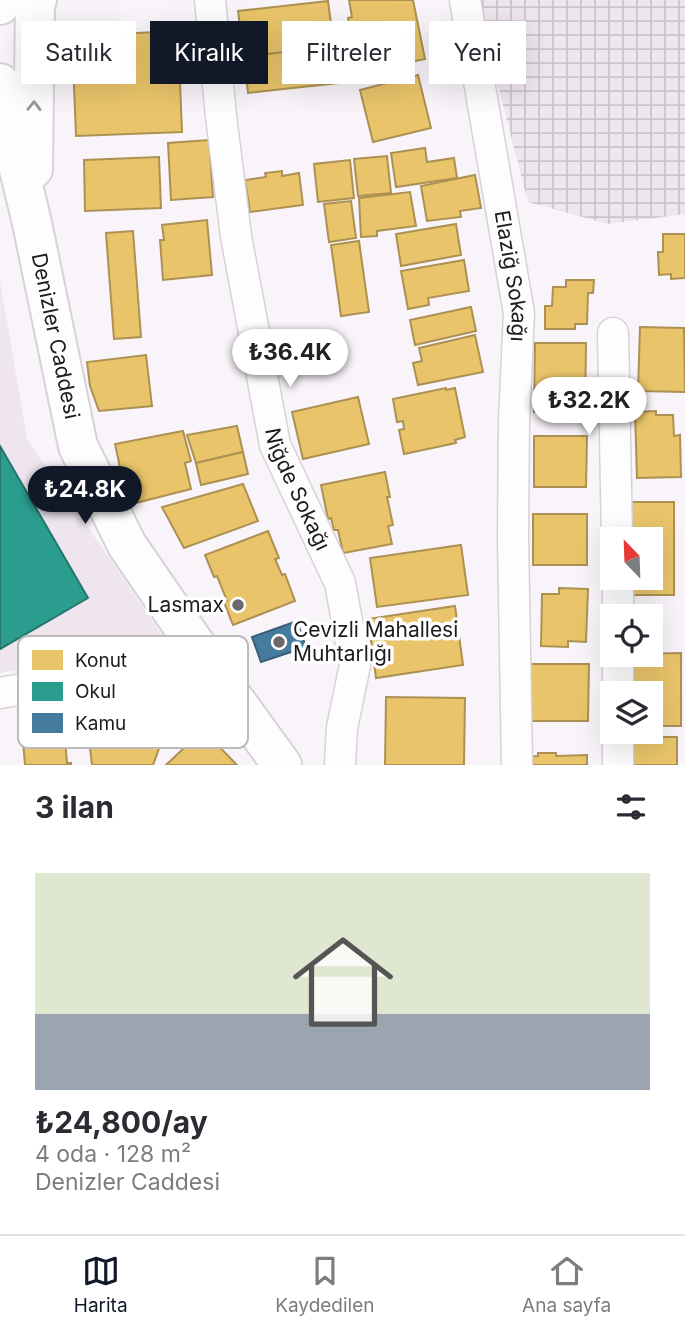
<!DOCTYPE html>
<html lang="tr">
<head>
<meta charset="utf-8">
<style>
  :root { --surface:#fff; --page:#f7f7f7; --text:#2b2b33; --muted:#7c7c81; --line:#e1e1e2; --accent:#111827 }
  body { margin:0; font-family:Inter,sans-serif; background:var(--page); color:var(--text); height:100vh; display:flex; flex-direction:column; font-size:26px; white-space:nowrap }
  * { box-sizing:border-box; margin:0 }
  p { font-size:23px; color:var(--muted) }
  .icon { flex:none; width:38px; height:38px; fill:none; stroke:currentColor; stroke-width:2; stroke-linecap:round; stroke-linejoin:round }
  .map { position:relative; height:765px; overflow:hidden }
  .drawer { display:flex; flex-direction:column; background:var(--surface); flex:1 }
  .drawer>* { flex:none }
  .top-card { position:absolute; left:21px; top:21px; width:644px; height:63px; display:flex; gap:14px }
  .needle { width:46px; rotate:337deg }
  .fabs { position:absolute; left:600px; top:527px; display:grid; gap:14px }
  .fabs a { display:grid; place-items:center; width:63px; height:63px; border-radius:0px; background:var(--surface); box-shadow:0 7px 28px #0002; font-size:35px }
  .price { position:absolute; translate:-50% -60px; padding:0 16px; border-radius:24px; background:#fff; color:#222; font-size:23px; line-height:46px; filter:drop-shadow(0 2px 4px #0008) }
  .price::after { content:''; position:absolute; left:50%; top:42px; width:21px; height:16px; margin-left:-10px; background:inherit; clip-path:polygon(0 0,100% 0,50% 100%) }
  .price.active { background:var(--accent); color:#fff }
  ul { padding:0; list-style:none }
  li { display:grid; align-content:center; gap:14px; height:371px; padding:0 35px }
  li span { display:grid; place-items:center; height:217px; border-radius:0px; color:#555 }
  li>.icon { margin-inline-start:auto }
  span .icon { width:126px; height:126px; fill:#fffc; stroke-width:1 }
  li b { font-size:30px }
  h2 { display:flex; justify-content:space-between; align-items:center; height:84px; padding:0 35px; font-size:30px }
  .pill { padding:0 24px; border-radius:0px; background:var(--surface); box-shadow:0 7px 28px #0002; font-size:24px; line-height:63px }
  .pill.active { background:var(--accent); color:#fff }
  .tab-bar { display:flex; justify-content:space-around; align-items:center; height:98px; border-top:2px solid var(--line); background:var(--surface); font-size:19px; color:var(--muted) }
  .tab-bar a { display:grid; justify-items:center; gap:4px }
  .tab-bar .active { color:var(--accent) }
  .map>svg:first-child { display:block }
</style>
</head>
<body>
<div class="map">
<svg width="685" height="765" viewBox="0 0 685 765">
  <defs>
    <pattern id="industrial-grid" width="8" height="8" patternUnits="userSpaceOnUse" patternTransform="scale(1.75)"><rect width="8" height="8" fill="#eee5ef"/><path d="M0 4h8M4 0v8" fill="none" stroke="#ccc4cc"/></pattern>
  </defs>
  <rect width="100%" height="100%" fill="#f9f4f9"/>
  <polygon fill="#eee5ef" points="0,281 27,439 170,646 0,673"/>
  <polygon fill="url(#industrial-grid)" points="476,0 685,0 685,214 608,224 528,202"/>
  <g fill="#e9c46a" stroke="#ac9153" stroke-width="2">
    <polygon points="349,0 413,0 425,59 363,72 360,53 355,54 348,18 352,17"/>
    <polygon points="328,1 334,46 244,57 238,11"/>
    <polygon points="178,31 182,132 76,136 72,36"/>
    <polygon points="334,46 338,83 248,93 244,57"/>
    <polygon points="418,75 431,128 373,142 360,90"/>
    <polygon points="209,140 213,197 171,200 168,143"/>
    <polygon points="425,148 427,162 454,158 457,178 396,187 391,153"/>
    <polygon points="387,156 391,193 358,196 354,159"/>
    <polygon points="159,157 161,208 85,211 84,160"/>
    <polygon points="350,160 354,198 318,202 314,164"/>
    <polygon points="282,171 282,176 299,173 303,205 250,212 245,180 266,177 265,173"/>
    <polygon points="475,175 481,208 460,211 461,217 427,221 421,186"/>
    <polygon points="410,192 416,226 377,231 377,236 361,237 359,198"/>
    <polygon points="351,201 356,238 329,242 324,204"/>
    <polygon points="207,220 212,275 163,280 160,240 164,240 162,225"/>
    <polygon points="456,224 461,255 401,266 396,234"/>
    <polygon points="133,231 141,337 114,339 106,233"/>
    <polygon points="663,234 685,234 685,278 671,279 671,274 659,275 658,252 663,252"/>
    <polygon points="359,241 369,312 341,316 331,245"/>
    <polygon points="464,260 469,291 428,298 429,305 408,309 401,271"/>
    <polygon points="566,280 594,280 593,293 588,293 587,324 575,324 575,329 545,329 545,306 552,306 553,287 566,287"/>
    <polygon points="471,307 476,331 415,345 410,320"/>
    <polygon points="640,327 684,328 685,392 638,391"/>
    <polygon points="475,335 483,372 418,385 413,363 422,361 419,348"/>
    <polygon points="535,343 586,343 585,413 534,412"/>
    <polygon points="146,355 152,406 99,411 90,386 87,362"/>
    <polygon points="446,388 446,390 455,388 465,437 455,440 456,443 404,454 399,430 404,429 403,421 397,422 393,399"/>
    <polygon points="358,397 369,444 303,459 292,412"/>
    <polygon points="656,411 656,415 673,415 674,436 680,435 681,477 637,478 635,412"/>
    <polygon points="237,426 243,452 196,463 187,435"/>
    <polygon points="183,431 191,461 185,463 191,489 128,505 115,444"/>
    <polygon points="534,436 587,436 586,487 534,487"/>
    <polygon points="243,452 248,474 201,485 196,463"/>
    <polygon points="385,472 390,497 387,497 393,525 388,526 392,544 343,553 338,530 334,530 331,518 328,519 321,485"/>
    <polygon points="243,484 258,521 184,548 162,507"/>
    <polygon points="631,502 674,502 674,595 631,595 631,578 651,578 651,539 631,539"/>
    <rect x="533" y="514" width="54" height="51"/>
    <polygon points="268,531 279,558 275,559 282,575 285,574 295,601 233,625 224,602 227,601 217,576 214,577 205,555"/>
    <polygon points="461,545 468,595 377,607 370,558"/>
    <polygon points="559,588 588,589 586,642 568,641 568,647 541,646 542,594 559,594"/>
    <polygon points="455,606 463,665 376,678 368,619"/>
    <polygon points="681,653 681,726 651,726 651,693 630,693 630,654"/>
    <polygon points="522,664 589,664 588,721 522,721"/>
    <polygon points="386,697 465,698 464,765 385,765"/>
    <polygon points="175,705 153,765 92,765 86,714"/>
    <polygon points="203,730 237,765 166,765"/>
    <rect x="625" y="737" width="52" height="28"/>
    <polygon points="65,738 67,763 71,763 71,765 25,765 23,741"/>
    <polygon points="538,753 556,753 556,756 587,755 587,765 523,765 523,757 538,756"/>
  </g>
  <polygon fill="#2a9d8f" stroke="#26766d" stroke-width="2" points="0,446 88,598 0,649"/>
  <polygon fill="#457b9d" stroke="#395e77" stroke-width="2" points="297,621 306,647 261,662 252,637"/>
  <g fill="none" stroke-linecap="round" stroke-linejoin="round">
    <defs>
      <g id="street">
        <path id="s1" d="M 210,0 L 221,116 L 236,236 L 275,445 L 340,583 L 355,665 L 342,728 L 340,765"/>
        <path id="s2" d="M 465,0 L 519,313 L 514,420 L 513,538 L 517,765"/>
        <polyline points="613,333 617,539"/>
        <polyline points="618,578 618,616"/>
        <polyline points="618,654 618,693"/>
        <polyline points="0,693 204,657"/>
        <polyline points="618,732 618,765"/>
      </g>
      <g id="secondary">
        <polyline points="0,5 1,0"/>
        <path id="s3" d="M 0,83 L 6,115 L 32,223 L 78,446 L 127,545 L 208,663 L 282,765"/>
        <polyline points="33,169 35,3 37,0"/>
      </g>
    </defs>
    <use href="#street" stroke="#d6d2d7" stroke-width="33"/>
    <use href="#secondary" stroke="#d6d2d7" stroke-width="42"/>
    <use href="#street" stroke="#fefdfe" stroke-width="30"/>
    <use href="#secondary" stroke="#fefdfe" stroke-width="38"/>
  </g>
  <defs><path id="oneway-chevron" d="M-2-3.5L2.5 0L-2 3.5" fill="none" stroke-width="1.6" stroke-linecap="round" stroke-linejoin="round" transform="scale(1.75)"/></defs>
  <use stroke="#999799" href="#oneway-chevron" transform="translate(34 106) rotate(-89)"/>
  <g fill="#6b676b" stroke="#fff" stroke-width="2.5">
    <circle cx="238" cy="605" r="7"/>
    <circle cx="279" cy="642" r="7"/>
  </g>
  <g text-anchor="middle" stroke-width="7" stroke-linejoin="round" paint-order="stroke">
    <g font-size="21" fill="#1e1b1e" stroke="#fff">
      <text dy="7" stroke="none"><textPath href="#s2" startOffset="280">Elaziğ Sokağı</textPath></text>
      <text dy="7" stroke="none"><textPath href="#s3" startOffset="259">Denizler Caddesi</textPath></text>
      <text dy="7" stroke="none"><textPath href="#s1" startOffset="499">Niğde Sokağı</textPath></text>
    </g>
    <g font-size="21" fill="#1e1b1e" stroke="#fff" text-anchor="end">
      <text x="224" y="612">Lasmax</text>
      <text x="293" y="637" text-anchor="start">Cevizli Mahallesi<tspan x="293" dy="24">Muhtarlığı</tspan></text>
    </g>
  </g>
  <rect x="18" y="636" width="230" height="112" rx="10" fill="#fff" stroke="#bcbbbc" stroke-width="2"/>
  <rect x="32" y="650" width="31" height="20" fill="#e9c46a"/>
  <rect x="32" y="682" width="31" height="19" fill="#2a9d8f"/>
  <rect x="32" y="713" width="31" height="20" fill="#457b9d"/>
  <g font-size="19" fill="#1e1b1e">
    <text x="75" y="667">Konut</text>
    <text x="75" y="698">Okul</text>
    <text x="75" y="730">Kamu</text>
  </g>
</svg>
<div class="fabs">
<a><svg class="needle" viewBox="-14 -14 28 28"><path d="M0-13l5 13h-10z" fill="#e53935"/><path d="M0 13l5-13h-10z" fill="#7c7c81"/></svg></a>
<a><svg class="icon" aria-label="locate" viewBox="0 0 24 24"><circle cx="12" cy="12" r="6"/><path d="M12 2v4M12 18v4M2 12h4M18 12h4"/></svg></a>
<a><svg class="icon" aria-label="layers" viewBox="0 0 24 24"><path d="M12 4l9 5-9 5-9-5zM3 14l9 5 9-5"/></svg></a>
</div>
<b class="price" style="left:290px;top:389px">₺36.4K</b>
<b class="price" style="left:589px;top:437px">₺32.2K</b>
<b class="price active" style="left:85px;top:526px">₺24.8K</b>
<div class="top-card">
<a class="pill">Satılık</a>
<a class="pill active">Kiralık</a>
<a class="pill">Filtreler</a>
<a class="pill">Yeni</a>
</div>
</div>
<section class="drawer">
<h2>3 ilan<svg class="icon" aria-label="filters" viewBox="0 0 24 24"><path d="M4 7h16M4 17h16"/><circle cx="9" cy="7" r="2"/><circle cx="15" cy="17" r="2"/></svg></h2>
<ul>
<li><span style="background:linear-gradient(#dfe7d0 65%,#9aa5b1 0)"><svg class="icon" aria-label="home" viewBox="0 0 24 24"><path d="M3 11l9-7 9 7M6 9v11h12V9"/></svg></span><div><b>₺24,800/ay</b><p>4 oda · 128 m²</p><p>Denizler Caddesi</p></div></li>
</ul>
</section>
<nav class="tab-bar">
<a class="active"><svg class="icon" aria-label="map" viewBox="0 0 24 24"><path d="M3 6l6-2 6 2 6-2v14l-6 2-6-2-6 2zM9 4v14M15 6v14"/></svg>Harita</a>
<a><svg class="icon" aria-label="saved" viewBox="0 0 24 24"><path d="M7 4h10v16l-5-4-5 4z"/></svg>Kaydedilen</a>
<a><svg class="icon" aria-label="home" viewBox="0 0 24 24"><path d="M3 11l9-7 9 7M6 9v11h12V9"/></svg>Ana sayfa</a>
</nav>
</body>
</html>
